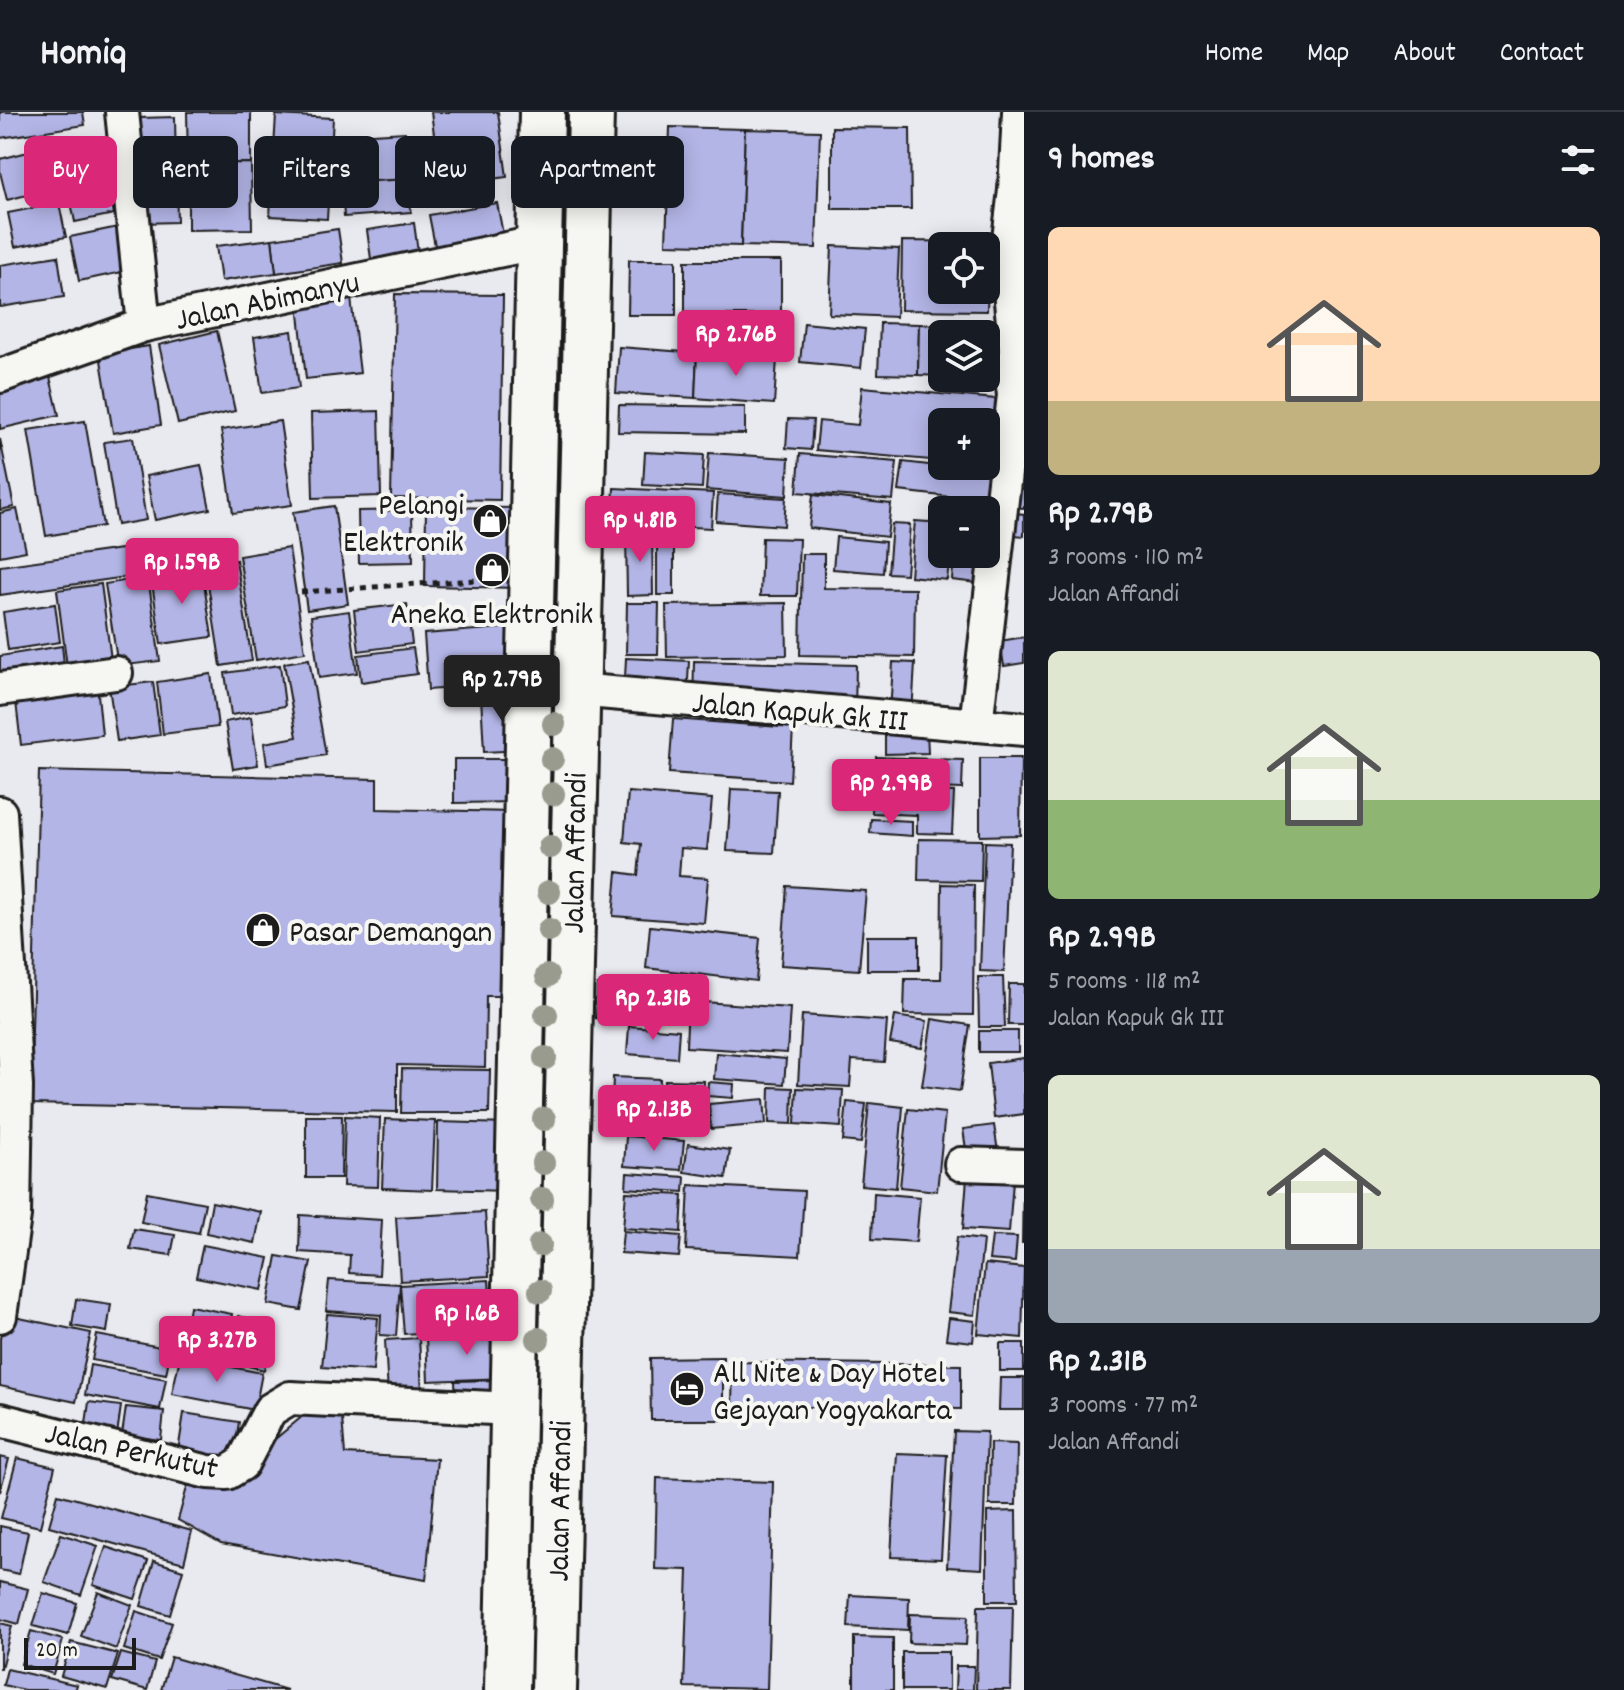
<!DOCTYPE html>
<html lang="en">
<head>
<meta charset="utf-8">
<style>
  :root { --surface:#171b24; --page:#20242c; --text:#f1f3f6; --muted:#9ea1a6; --line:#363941; --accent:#db2777 }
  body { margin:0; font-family:Dekko,sans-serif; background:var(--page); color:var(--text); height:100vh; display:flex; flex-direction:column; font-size:30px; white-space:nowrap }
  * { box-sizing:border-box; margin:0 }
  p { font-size:26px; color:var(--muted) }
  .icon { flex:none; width:44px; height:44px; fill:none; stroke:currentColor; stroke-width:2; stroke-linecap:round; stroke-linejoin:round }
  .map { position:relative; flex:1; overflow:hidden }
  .side { display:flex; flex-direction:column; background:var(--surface); width:600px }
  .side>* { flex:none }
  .top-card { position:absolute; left:24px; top:24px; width:760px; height:72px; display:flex; gap:16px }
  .fabs { position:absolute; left:928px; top:120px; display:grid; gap:16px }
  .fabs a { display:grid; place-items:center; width:72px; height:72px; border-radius:12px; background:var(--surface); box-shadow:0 4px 20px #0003; font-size:40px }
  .scale { position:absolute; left:24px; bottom:20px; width:112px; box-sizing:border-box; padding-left:8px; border:4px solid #1c1c1c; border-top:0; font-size:22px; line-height:28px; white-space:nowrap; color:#1c1c1c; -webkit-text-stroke:6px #f6f6f2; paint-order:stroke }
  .price { position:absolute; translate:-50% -68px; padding:0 18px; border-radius:8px; background:var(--accent); color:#fff; font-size:26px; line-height:52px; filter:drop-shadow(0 2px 4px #0008) }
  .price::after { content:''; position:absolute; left:50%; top:48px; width:24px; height:18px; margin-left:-12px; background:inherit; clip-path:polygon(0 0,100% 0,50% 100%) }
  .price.selected { background:#222; color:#fff }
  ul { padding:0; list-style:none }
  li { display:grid; align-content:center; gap:16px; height:424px; padding:0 24px }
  li span { display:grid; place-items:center; height:248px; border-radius:12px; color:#555 }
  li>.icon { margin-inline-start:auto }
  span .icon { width:144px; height:144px; fill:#fffc; stroke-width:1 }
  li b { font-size:34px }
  h2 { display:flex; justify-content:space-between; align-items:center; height:96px; padding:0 24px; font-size:34px }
  .pill { padding:0 28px; border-radius:12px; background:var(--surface); box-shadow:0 4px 20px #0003; font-size:28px; line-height:72px }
  .pill.selected { background:var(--accent); color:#fff }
  header { display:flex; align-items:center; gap:48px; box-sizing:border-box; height:112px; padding:0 40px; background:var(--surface); border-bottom:2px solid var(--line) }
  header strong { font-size:38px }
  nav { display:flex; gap:44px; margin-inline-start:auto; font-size:28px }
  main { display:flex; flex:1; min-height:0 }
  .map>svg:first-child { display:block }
</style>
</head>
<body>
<header>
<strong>Homiq</strong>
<nav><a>Home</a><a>Map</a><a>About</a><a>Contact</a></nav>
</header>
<main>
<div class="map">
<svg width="1024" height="1578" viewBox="0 0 1024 1578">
  <rect width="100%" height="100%" fill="#e9e9f0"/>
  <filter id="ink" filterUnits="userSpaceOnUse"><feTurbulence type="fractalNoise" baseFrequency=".0125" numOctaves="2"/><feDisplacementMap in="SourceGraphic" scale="16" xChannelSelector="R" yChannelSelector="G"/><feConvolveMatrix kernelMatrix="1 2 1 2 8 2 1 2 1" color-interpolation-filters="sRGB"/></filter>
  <g filter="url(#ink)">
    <polygon fill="#c4d184" stroke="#707650" stroke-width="2" points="546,594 561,594 545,1241 531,1241"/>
    <g fill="#b3b5e6" stroke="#1c1c1c" stroke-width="2" fill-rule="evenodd">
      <polygon points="0,0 83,0 85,13 0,26"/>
      <polygon points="187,0 251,0 251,51 188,52"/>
      <polygon points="431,0 498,0 507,65 441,74"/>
      <polygon points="276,3 333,6 327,107 270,104"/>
      <polygon points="175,5 177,110 142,111 139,6"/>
      <polygon points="670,15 745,17 741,134 666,132"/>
      <polygon points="832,15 910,16 911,97 832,97"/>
      <polygon points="745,17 820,19 816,136 741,134"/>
      <polygon points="405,20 409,67 342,71 339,24"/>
      <polygon points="44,36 54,76 7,88 0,60 0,47"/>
      <polygon points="101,38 114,102 75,110 62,46"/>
      <polygon points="251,51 252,117 188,118 188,52"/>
      <polygon points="409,67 411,100 344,105 342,71"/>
      <polygon points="59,91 66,125 15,135 8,101"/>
      <polygon points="497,91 503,122 435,134 429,103"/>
      <polygon points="414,111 418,140 371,147 367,118"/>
      <polygon points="118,115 127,159 79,169 70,125"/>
      <polygon points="338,117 343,151 276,161 272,127"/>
      <polygon points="272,127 276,161 221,169 216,134"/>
      <path d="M 902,129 L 989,130 L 987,199 L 901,198 ZM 942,134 L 986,134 L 986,178 L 942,178 Z"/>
      <polygon points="832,134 899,137 896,205 829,202"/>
      <polygon points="58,144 64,185 0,195 0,153"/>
      <polygon points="629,148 676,148 676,203 628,203"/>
      <rect x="685" y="149" width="96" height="54"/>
      <polygon points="395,182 503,183 500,388 391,386"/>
      <polygon points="351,186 360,261 306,267 298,192"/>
      <polygon points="804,211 865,217 861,256 800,250"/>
      <polygon points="880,211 919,212 918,263 878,262"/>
      <polygon points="919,212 974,214 973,222 942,222 942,264 918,263"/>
      <polygon points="217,219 235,299 178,312 159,233"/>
      <polygon points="292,219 299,276 262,281 254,225"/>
      <polygon points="149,234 161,313 113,321 100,242"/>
      <polygon points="619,235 697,241 695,286 616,281"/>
      <polygon points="697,241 777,247 774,292 695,286"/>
      <polygon points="50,265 59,303 0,317 0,277"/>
      <polygon points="862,275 1007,288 1001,355 986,353 986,310 942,310 942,349 816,338 819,309 858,313"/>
      <polygon points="619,293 745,295 745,322 618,320"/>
      <polygon points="379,299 381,384 313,386 311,301"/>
      <polygon points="788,307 813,308 811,338 786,336"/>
      <polygon points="85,309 103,414 46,424 28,318"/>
      <polygon points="280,309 292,393 233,401 221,318"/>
      <polygon points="133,326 146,408 117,413 104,330"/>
      <polygon points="0,327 14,395 0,398"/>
      <polygon points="645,340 704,343 702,376 643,373"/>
      <polygon points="709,341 789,346 787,384 706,378"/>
      <polygon points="800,342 897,350 893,388 797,380"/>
      <polygon points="903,350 997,361 994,390 899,379"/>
      <polygon points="201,353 210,397 155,408 146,364"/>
      <polygon points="1011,369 1024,371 1024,396 1009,395"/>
      <polygon points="614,376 713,381 711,416 612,411"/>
      <polygon points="718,382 786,386 784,414 716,409"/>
      <polygon points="813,383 891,392 887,425 809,416"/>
      <polygon points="334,394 348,492 307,498 293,400"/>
      <polygon points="959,394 993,397 986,472 952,468 954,442 986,442 986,398 958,398"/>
      <polygon points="426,395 523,396 522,476 425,474"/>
      <polygon points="17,397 26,439 0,444 0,401"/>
      <polygon points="412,398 413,450 359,451 358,399"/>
      <polygon points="1007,400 1024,402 1024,424 1005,422"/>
      <polygon points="915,409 942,411 942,442 950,442 947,468 910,464"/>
      <polygon points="892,412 910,413 906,462 888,461"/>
      <polygon points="652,419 653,483 627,484 626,420"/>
      <rect x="657" y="419" width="17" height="64"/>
      <polygon points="836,425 885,430 883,461 833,457"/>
      <polygon points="762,426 799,427 797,484 760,484"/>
      <polygon points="143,434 147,462 0,483 0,454"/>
      <polygon points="289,436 305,540 256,548 239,444"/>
      <polygon points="802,442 824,442 824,476 915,477 914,545 800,543"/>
      <polygon points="236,448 252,549 221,554 205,453"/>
      <polygon points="202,457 212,525 161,532 151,464"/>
      <polygon points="148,465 160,549 118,554 105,472"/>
      <polygon points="101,472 112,555 68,562 57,478"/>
      <polygon points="627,491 659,491 658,542 626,542"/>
      <polygon points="786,491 787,543 667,545 666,493"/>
      <polygon points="55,492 60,530 8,538 3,500"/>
      <polygon points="407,492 412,532 359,539 354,498"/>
      <polygon points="349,499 357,561 319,566 311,504"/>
      <polygon points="515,515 519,571 428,578 424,522"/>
      <polygon points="1024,525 1024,551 1004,554 1000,529"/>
      <polygon points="62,534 65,561 0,571 0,544"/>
      <polygon points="413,536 417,562 361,570 358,543"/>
      <polygon points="626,546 689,549 687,589 624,586"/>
      <polygon points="309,547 326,643 267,653 264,631 297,625 284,551"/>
      <polygon points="694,549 856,553 855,599 693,595"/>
      <polygon points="893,550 915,551 912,603 890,602"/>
      <polygon points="280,553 285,594 231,603 225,561"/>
      <polygon points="211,562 218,615 163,622 157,570"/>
      <polygon points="153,570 160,623 117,629 109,575"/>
      <polygon points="97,572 102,623 21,633 15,581"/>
      <polygon points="521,582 524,638 484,640 481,584"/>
      <polygon points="251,605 258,653 233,657 225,610"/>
      <polygon points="673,607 793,616 790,669 669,661"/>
      <polygon points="927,619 928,641 885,642 885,620"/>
      <polygon points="876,645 963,648 962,677 874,674"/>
      <polygon points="980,646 1021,646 1020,723 980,724"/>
      <polygon points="454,647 523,647 523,690 454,691"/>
      <polygon points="39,659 377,667 377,697 514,700 510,884 486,884 485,955 397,953 397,1000 30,992"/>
      <polygon points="731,677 778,679 774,741 727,739"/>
      <polygon points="873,678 954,680 952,722 917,721 917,703 872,701"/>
      <polygon points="628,680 712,687 707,738 681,736 679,764 708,766 704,811 613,804 617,760 638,763 641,732 624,730"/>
      <polygon points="871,707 912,709 912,724 870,721"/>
      <polygon points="919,727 982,728 981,769 918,768"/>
      <polygon points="985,730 1010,731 1004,860 980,859"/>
      <polygon points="942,772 974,773 973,903 904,902 905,867 941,867"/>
      <polygon points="787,774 866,779 859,858 781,853"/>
      <polygon points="650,814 760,826 756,869 646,856"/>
      <rect x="867" y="824" width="52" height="34"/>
      <polygon points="978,865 1003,865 1005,915 979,915"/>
      <polygon points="1009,872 1024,872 1024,913 1008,913"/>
      <polygon points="598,873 627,874 625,909 596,906"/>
      <polygon points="688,889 790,896 787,941 686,935"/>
      <polygon points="802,903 887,909 884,950 852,948 850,975 798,972"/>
      <polygon points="895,904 927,909 922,936 890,931"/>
      <polygon points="932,907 970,913 960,979 922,974"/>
      <polygon points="629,914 679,918 677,946 627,942"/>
      <rect x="979" y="919" width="39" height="21"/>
      <polygon points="716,941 786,947 784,972 714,967"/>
      <polygon points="1024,946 1024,1002 994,1006 988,951"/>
      <polygon points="402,957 490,958 489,1001 401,1001"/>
      <polygon points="613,965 660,967 658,1018 611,1016"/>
      <polygon points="665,968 704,969 702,1020 663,1018"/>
      <polygon points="708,970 734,972 733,986 707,984"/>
      <polygon points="770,975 793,976 792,1012 769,1011"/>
      <polygon points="797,976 843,978 841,1015 795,1012"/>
      <polygon points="764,987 766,1012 711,1017 709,992"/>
      <polygon points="847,990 866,992 861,1031 843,1029"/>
      <polygon points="869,991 903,995 896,1076 861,1073"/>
      <polygon points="908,997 945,1001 937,1079 900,1075"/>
      <polygon points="306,1004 342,1004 341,1066 306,1066"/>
      <polygon points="345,1004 380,1006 378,1075 343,1074"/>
      <polygon points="385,1007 435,1009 432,1078 382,1076"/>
      <polygon points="438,1010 509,1012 507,1079 437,1077"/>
      <polygon points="994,1013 998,1040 967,1044 963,1017"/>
      <polygon points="626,1024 684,1029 681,1058 624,1054"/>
      <polygon points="688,1032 730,1038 726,1066 684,1060"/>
      <polygon points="627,1061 685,1065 684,1080 626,1076"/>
      <polygon points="967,1066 1013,1069 1009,1120 963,1117"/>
      <polygon points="1023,1066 1024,1066 1024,1131 1022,1131"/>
      <polygon points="689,1073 804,1079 800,1144 686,1138"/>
      <polygon points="147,1080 205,1091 199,1121 141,1110"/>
      <polygon points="626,1080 683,1083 681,1120 623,1116"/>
      <polygon points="874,1081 920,1085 916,1130 872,1127"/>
      <polygon points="212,1090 261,1100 255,1131 206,1121"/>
      <polygon points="485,1100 489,1164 400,1169 396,1105"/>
      <polygon points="300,1103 382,1108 379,1163 349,1161 350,1143 299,1140"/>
      <polygon points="134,1117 175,1123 171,1143 130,1137"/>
      <polygon points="623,1119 681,1124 679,1145 621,1141"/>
      <polygon points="992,1124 1017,1125 1015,1150 989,1148"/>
      <polygon points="957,1125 983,1128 975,1203 948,1200"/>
      <polygon points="203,1133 269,1146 262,1178 196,1165"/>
      <polygon points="277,1144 311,1150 301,1198 268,1192"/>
      <polygon points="985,1152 1024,1156 1022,1226 978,1222"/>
      <polygon points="329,1168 400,1172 396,1224 380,1223 381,1203 326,1199"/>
      <polygon points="489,1168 492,1216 404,1222 400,1173"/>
      <polygon points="76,1187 111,1192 107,1220 72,1214"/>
      <polygon points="190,1194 232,1202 224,1250 182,1242"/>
      <polygon points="327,1202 378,1206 373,1259 322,1255"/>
      <polygon points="5,1203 91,1221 76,1290 0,1274 0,1226"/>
      <polygon points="238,1204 274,1212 264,1258 228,1249"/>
      <polygon points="949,1206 975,1209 973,1230 946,1227"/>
      <polygon points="506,1221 507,1266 428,1269 426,1224"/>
      <polygon points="97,1223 171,1237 166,1262 92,1248"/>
      <polygon points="419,1226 422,1280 388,1283 385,1228"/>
      <rect x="1000" y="1231" width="24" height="28"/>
      <polygon points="180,1245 262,1261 255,1298 172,1282"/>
      <polygon points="723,1245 723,1308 651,1308 650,1246"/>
      <polygon points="733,1250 961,1253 961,1297 732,1294"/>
      <polygon points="90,1253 166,1267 160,1297 85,1283"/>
      <polygon points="1000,1266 1024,1266 1024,1298 999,1298"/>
      <polygon points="494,1268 495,1289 456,1290 455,1269"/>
      <polygon points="89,1290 121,1294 117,1323 85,1319"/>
      <polygon points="126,1295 164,1299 161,1328 122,1323"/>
      <polygon points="184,1301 239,1310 232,1355 177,1346"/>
      <polygon points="304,1303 342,1306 345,1342 437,1347 426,1468 221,1432 178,1408 188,1372 239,1375 274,1328"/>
      <polygon points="954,1319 987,1320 982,1457 947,1455"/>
      <polygon points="990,1331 1017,1332 1016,1393 989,1393"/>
      <polygon points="897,1341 947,1343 941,1447 891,1445"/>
      <polygon points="0,1345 9,1347 0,1380"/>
      <polygon points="17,1346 55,1355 40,1415 1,1406"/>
      <polygon points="657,1366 773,1370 767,1577 684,1575 688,1458 655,1457"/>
      <polygon points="58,1382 192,1419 184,1451 49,1414"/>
      <polygon points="1016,1399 1017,1489 987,1489 987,1400"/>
      <polygon points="0,1414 28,1420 19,1462 0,1458"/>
      <polygon points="61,1422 98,1434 81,1483 44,1470"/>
      <polygon points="106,1435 148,1449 135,1487 93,1473"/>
      <polygon points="154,1449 183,1458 170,1503 141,1494"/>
      <polygon points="0,1470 28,1477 19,1512 0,1507"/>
      <polygon points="98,1480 132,1493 116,1537 81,1524"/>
      <polygon points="43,1481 77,1491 68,1523 33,1514"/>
      <polygon points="850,1483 909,1486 908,1518 848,1515"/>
      <polygon points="978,1494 1013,1494 1011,1578 976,1578"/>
      <polygon points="136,1499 172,1511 159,1548 124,1537"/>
      <polygon points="910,1502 968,1504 966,1533 909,1531"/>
      <polygon points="0,1511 12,1514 1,1556 0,1556"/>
      <polygon points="31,1519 63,1528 53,1562 21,1552"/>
      <polygon points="854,1525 893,1526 893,1578 854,1578"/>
      <polygon points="71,1530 118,1542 107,1577 61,1564"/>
      <rect x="902" y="1540" width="47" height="38"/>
      <polygon points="121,1541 155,1550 147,1578 112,1568"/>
      <polygon points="171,1545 287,1578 161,1578"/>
      <polygon points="956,1554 974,1554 973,1578 955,1578"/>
      <polygon points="7,1557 77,1573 75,1578 24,1578 3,1573"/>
    </g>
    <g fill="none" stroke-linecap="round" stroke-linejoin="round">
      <defs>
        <g id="street">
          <polyline points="122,0 144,213"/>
          <polyline points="1016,242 1010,179 1009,127 1015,78 1019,0"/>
          <polyline points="0,264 144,213 540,130"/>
          <polyline points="0,577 116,561"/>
          <polyline points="576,578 1024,617"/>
          <path d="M 976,613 L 1014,283 C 1012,265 1007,246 1024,234"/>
          <polyline points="0,701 16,974 14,1104 0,1204"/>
          <polyline points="961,1052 1024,1054"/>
          <polyline points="0,1308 208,1360 227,1361 242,1352 270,1298 290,1286 513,1297"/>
        </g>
        <g id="secondary">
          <polyline points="507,1578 542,0"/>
          <polyline points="554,1578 591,0"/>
        </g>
      </defs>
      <use href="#street" stroke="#1c1c1c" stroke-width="38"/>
      <use href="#secondary" stroke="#1c1c1c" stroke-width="50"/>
      <polyline stroke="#1c1c1c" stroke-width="5" stroke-dasharray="6 6" stroke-linecap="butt" points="301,480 491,467"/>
      <use href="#street" stroke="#f6f6f2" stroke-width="32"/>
      <use href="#secondary" stroke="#f6f6f2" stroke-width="44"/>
    </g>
    <g fill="#999b8f">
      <circle cx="567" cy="49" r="12"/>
      <circle cx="554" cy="612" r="12"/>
      <circle cx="552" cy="647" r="12"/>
      <circle cx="553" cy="682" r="12"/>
      <circle cx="550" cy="735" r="12"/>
      <circle cx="549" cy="780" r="12"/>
      <circle cx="549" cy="818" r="12"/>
      <circle cx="547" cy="864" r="12"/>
      <circle cx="546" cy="903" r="12"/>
      <circle cx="545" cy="946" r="12"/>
      <circle cx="544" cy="1007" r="12"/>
      <circle cx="543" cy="1051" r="12"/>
      <circle cx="542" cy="1087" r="12"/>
      <circle cx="540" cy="1133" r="12"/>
      <circle cx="540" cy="1179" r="12"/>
      <circle cx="538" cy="1227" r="12"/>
    </g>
  </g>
  <defs>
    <symbol id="shop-disc" viewBox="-11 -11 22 22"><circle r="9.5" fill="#1c1c1c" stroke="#f6f6f2"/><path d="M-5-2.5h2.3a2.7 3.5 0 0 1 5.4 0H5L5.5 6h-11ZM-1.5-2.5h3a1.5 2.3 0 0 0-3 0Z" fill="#fff"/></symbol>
    <symbol id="hotel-disc" viewBox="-11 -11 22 22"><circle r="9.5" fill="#1c1c1c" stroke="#f6f6f2"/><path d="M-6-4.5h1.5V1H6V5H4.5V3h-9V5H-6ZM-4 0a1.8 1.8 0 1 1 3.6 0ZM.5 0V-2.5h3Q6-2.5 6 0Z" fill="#fff"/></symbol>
  </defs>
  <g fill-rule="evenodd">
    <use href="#shop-disc" x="470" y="389" width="40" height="40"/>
    <use href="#shop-disc" x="472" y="438" width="40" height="40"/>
    <use href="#shop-disc" x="243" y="798" width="40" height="40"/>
    <use href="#hotel-disc" x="667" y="1257" width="40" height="40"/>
  </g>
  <g text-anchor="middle" stroke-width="8" stroke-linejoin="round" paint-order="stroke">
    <g font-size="32" fill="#1c1c1c" stroke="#f6f6f2">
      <text transform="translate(267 187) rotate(-12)" y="11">Jalan Abimanyu</text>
      <text transform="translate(800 598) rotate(5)" y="11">Jalan Kapuk Gk III</text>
      <text transform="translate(573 741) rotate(-89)" y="11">Jalan Affandi</text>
      <text transform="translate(132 1337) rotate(12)" y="11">Jalan Perkutut</text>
      <text transform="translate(558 1389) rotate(-89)" y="11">Jalan Affandi</text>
    </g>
    <g font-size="32" fill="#1c1c1c" stroke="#f6f6f2" text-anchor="start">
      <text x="464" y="402" text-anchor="end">Pelangi<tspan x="464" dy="37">Elektronik</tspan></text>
      <text x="492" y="511" text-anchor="middle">Aneka Elektronik</text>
      <text x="289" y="829">Pasar Demangan</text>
      <text x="713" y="1270">All Nite &amp; Day Hotel<tspan x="713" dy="37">Gejayan Yogyakarta</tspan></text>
    </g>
  </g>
</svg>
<div class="fabs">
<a><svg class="icon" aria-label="locate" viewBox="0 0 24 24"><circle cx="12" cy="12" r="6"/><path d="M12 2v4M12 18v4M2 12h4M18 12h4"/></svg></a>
<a><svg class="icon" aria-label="layers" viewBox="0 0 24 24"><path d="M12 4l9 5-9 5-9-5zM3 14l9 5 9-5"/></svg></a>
<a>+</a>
<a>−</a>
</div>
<div class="scale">20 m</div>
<b class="price" style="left:736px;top:266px">Rp 2.76B</b>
<b class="price" style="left:640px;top:452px">Rp 4.81B</b>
<b class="price" style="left:182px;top:494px">Rp 1.59B</b>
<b class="price selected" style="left:502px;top:611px">Rp 2.79B</b>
<b class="price" style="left:891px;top:715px">Rp 2.99B</b>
<b class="price" style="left:653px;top:930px">Rp 2.31B</b>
<b class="price" style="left:654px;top:1041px">Rp 2.13B</b>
<b class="price" style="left:467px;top:1245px">Rp 1.6B</b>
<b class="price" style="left:217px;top:1272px">Rp 3.27B</b>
<div class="top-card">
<a class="pill selected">Buy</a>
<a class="pill">Rent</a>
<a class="pill">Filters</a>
<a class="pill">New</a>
<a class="pill">Apartment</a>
</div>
</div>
<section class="side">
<h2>9 homes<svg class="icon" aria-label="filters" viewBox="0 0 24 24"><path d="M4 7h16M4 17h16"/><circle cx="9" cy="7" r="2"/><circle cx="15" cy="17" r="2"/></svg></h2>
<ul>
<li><span style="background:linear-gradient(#ffd9b3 70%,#c2b280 0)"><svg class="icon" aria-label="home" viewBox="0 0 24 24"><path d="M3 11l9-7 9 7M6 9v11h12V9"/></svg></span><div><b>Rp 2.79B</b><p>3 rooms · 110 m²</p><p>Jalan Affandi</p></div></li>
<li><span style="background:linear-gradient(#dfe7d0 60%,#8fb573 0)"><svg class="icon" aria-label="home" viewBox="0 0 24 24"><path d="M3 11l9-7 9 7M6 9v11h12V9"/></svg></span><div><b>Rp 2.99B</b><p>5 rooms · 118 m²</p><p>Jalan Kapuk Gk III</p></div></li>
<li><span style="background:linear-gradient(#dfe7d0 70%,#9aa5b1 0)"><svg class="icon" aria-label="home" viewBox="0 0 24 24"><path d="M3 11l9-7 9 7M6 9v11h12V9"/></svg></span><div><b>Rp 2.31B</b><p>3 rooms · 77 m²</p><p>Jalan Affandi</p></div></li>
</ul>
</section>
</main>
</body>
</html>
